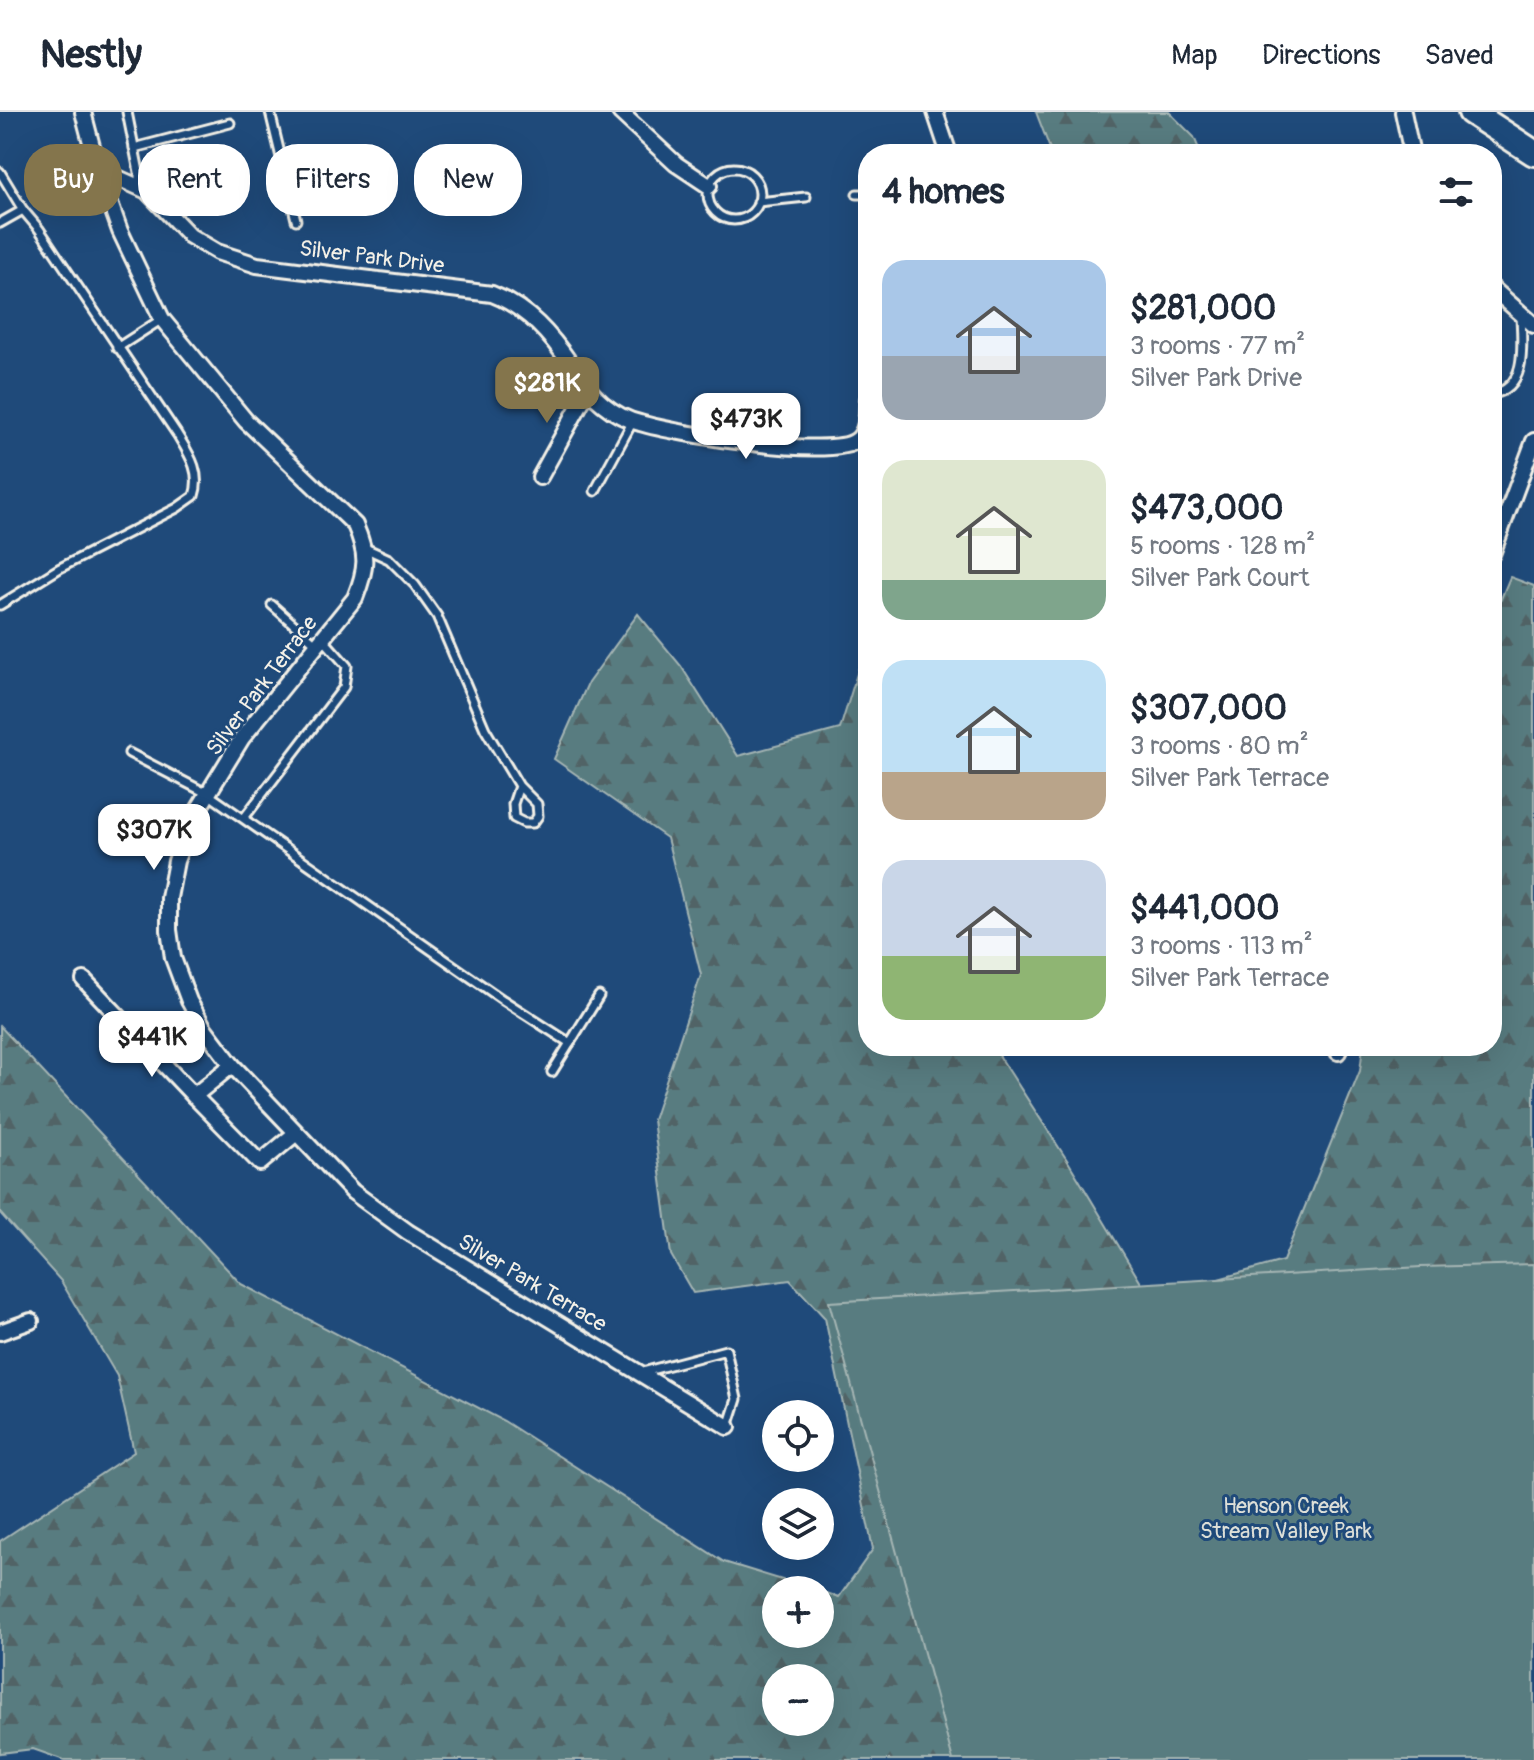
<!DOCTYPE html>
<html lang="en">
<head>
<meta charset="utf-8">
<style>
  :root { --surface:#fff; --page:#f6f6f7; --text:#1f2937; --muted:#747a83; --line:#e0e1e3; --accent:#84754c }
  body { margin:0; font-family:Pangolin,sans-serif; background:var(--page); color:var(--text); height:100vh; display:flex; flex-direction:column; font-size:30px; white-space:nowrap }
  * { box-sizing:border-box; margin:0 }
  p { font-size:26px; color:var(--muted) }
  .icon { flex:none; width:44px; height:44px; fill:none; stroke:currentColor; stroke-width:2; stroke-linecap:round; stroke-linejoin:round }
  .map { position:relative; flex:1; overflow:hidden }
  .details { position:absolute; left:858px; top:32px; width:644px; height:912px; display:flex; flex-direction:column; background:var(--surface); border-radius:32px; box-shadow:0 8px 32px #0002 }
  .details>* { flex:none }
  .banner { position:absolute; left:24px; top:32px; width:714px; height:72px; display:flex; gap:16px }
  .buttons { position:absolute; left:762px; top:1288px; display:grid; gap:16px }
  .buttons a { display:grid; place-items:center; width:72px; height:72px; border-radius:50%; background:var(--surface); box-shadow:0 8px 32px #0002; font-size:40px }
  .price { position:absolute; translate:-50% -68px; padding:0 18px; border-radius:16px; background:#fff; color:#222; font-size:26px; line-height:52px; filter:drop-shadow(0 2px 4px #0008) }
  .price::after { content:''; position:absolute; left:50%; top:48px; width:24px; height:18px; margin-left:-12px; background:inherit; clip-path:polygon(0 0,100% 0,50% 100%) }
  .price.selected { background:var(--accent); color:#fff }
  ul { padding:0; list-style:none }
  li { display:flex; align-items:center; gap:24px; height:200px; padding:0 24px }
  li span { display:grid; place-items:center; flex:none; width:224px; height:160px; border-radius:24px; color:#555 }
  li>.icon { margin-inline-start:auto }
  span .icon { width:96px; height:96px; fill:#fffc; stroke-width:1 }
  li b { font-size:34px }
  h2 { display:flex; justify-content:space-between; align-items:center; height:96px; padding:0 24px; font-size:34px }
  .tag { padding:0 28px; border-radius:32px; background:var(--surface); box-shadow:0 8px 32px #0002; font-size:28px; line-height:72px }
  .tag.selected { background:var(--accent); color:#fff }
  header { display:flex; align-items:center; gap:48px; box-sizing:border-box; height:112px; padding:0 40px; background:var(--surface); border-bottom:2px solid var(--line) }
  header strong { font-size:38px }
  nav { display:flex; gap:44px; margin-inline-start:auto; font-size:28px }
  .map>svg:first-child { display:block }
</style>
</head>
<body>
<header>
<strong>Nestly</strong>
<nav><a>Map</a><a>Directions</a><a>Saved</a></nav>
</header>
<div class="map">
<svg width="1534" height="1648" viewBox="0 0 1534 1648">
  <defs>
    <pattern id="forest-firs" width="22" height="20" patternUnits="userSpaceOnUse" patternTransform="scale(2)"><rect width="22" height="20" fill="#587b80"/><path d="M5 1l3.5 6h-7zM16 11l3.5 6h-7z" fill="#516466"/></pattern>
  </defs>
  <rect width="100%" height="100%" fill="#1f4a7a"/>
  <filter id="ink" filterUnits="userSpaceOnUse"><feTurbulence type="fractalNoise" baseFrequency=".0125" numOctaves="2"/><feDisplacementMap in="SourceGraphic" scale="16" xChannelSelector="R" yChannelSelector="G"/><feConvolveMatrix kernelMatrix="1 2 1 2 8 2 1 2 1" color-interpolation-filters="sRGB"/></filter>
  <g filter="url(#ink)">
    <g fill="url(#forest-firs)" stroke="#a6b6b4" stroke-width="2" fill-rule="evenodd">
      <polygon points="1036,0 1169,0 1194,25 1201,42 1052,42"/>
      <path d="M 1510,465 L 1534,474 L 1534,1648 L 64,1648 L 33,1637 L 0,1641 L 0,1429 L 134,1340 L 117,1264 L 61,1169 L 0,1101 L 0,914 L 241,1172 L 504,1309 L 724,1450 L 815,1478 L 776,1478 L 776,1522 L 820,1522 L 820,1479 L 839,1485 L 873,1437 L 825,1206 L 790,1168 L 693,1181 L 671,1143 L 653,1008 L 701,863 L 667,726 L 554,647 L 588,571 L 638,502 L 681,554 L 738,644 L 840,617 L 868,526 L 868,934 L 993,934 L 1069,1051 L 1150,1186 L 1283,1149 L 1360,959 L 1363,934 L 1492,934 L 1492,508 ZM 776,1566 L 820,1566 L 820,1610 L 776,1610 Z"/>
    </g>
    <polygon fill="#587b80" stroke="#a6b6b4" stroke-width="2" points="1534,1152 1534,1648 953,1648 829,1190 1421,1155"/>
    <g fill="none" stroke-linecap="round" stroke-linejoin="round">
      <defs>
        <g id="service">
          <polyline points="127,0 139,60 139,76"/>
          <polyline points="270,0 296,108"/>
          <polyline points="134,36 230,11"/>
          <circle cx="734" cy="82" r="26"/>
          <path d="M 0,60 L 23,98 L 39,117 L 177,322 C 189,342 202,360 194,384 L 177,396 L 60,456 L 0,493"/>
          <polyline points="857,82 868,82"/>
          <polyline points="758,90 806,85"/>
          <polyline points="163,94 173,86 239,70"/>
          <polyline points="0,111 23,98"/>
          <polyline points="117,236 162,207"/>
          <path d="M 1492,282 C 1528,276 1522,232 1521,204"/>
          <polyline points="595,379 633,309"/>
          <polyline points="365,436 389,447 415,473 437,504 485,617 519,674 537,692 538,704 533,711 524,711 514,706 513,692 519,674"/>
          <polyline points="272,493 316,532"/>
          <polyline points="129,641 208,682 503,888 570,931"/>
          <polyline points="244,706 344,575 347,554 323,527"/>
          <polyline points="552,960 599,884"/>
          <polyline points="643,1260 726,1238 737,1287 728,1315"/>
        </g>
        <g id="minor">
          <path d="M 83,0 L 98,57 L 147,79 L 190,124 L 217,140 L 257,153 L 492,182 C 528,196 551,223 572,254 C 582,268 589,281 603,292 C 614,301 627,308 640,311 C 673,321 834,349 857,328 C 868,319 867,301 868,288"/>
          <polyline points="620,0 676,52 709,74"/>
          <polyline points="935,0 949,42"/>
          <polyline points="1403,0 1412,42"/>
          <path d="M 98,57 L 120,119 L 162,207 L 246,309 L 355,413 C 368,443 367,456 355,486 L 242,626 L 190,711 L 176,749 L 169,786 L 169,818 L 173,846 L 189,889 L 204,916 L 232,953 L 353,1080 L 408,1120 L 728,1315"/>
          <polyline points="1492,176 1534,213"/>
          <polyline points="540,365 588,278"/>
          <polyline points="1492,442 1534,329"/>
          <polyline points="84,868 194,984 232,953"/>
          <polyline points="1338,940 1339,934"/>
          <polyline points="194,984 260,1051 295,1022"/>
          <polyline points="0,1220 31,1209"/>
        </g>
        <polyline id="trunk" points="1471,0 1534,41"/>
      </defs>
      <use href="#service" stroke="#f4f1e8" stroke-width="13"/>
      <use href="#minor" stroke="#f4f1e8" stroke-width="20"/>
      <use href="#trunk" stroke="#f4f1e8" stroke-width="30"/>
      <use href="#service" stroke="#1f4a7a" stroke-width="7"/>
      <use href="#minor" stroke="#1f4a7a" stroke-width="14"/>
      <use href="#trunk" stroke="#1f4a7a" stroke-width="24"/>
    </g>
  </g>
  <g text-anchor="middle" stroke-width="6" stroke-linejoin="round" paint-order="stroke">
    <g font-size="22" fill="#f4f1e8" stroke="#1f4a7a">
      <text transform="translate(372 144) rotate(7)" y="8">Silver Park Drive</text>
      <text transform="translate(261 573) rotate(-53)" y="8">Silver Park Terrace</text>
      <text transform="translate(533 1170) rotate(31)" y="8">Silver Park Terrace</text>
    </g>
    <g font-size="22" fill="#dddfd8" stroke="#1f4a7a">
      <text x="1286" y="1401">Henson Creek<tspan x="1286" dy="25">Stream Valley Park</tspan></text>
    </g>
  </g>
</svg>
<div class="buttons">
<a><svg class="icon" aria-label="locate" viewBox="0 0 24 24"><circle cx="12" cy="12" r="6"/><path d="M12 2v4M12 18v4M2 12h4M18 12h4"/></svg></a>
<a><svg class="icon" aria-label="layers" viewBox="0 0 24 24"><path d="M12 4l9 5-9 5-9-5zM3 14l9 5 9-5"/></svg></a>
<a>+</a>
<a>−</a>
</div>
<b class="price selected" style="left:547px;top:313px">$281K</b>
<b class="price" style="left:746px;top:349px">$473K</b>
<b class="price" style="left:154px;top:760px">$307K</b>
<b class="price" style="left:152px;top:967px">$441K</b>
<div class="banner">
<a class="tag selected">Buy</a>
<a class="tag">Rent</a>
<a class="tag">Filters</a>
<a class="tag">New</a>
</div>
<section class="details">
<h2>4 homes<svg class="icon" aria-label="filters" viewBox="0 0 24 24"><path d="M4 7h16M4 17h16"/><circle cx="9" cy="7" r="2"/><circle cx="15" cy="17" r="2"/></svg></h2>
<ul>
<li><span style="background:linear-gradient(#a9c7e8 60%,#9aa5b1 0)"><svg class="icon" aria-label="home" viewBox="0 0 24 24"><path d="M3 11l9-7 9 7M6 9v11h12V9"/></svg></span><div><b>$281,000</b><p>3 rooms · 77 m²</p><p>Silver Park Drive</p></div></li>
<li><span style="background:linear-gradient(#dfe7d0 75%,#7fa58c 0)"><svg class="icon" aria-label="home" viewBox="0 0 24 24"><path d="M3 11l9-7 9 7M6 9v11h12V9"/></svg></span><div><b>$473,000</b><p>5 rooms · 128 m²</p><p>Silver Park Court</p></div></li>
<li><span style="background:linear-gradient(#bfe0f5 70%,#b9a48a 0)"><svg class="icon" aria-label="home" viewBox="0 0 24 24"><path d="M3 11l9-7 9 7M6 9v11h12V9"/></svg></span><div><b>$307,000</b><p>3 rooms · 80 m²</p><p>Silver Park Terrace</p></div></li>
<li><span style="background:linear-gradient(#c9d6e8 60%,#8fb573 0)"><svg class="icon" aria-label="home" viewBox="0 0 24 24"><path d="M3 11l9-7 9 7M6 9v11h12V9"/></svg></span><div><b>$441,000</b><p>3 rooms · 113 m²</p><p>Silver Park Terrace</p></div></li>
</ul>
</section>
</div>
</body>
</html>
